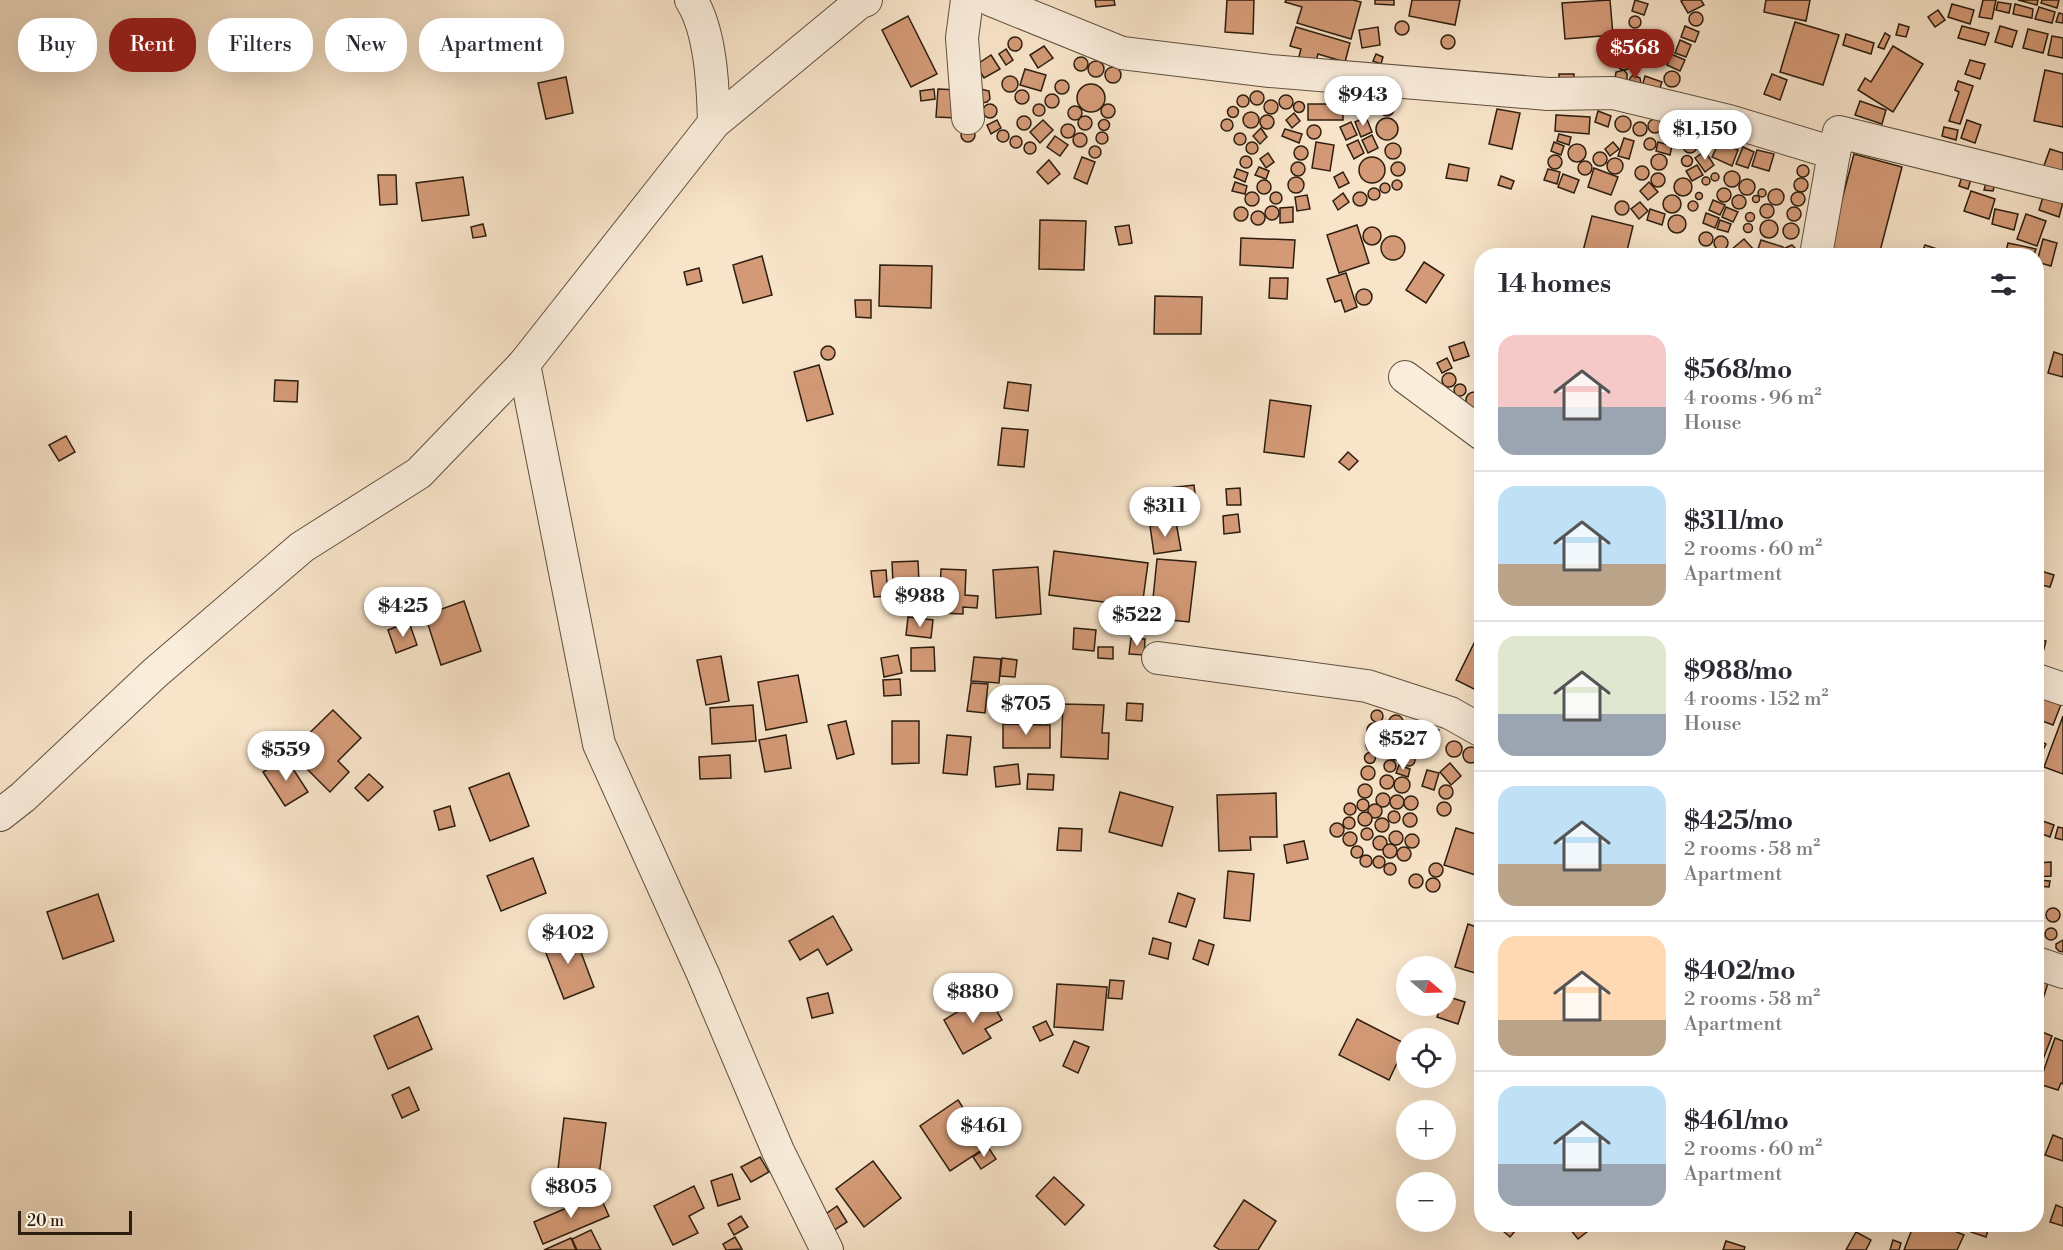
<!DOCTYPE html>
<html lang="en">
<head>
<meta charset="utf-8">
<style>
  :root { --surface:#fff; --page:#f7f7f7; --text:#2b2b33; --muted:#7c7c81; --line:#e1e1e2; --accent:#8f2418 }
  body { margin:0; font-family:"Libre Bodoni",serif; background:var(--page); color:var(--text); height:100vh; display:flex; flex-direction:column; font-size:22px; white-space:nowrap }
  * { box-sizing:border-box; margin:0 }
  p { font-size:20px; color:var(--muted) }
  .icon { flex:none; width:33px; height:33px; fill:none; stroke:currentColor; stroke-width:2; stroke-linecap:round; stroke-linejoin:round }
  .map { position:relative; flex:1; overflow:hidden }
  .details { position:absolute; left:1474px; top:248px; width:570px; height:984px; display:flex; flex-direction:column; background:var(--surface); border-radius:24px; box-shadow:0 6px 24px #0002 }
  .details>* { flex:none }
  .guide { position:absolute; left:18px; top:18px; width:570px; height:54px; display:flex; gap:12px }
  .needle { width:39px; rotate:109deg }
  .fabs { position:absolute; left:1396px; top:956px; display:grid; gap:12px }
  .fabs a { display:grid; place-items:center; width:60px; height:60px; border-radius:50%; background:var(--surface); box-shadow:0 6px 24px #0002; font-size:30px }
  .scale { position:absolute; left:18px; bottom:15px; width:114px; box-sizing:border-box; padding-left:6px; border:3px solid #2d1e0f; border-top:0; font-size:16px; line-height:21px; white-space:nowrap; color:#2d1e0f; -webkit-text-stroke:4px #faeddc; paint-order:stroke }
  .price { position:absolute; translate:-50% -51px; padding:0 14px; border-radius:21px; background:#fff; color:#222; font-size:20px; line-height:39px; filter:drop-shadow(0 2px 3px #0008) }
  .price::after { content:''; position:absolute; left:50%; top:36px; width:18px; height:14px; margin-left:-9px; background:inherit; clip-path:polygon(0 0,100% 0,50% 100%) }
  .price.on { background:var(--accent); color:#fff }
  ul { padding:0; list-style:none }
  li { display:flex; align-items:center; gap:18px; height:150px; padding:0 24px }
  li+li { border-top:2px solid var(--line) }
  li span { display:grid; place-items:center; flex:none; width:168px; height:120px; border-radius:18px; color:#555 }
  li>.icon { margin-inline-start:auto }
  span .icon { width:72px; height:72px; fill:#fffc; stroke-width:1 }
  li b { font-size:26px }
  h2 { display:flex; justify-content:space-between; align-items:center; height:72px; padding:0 24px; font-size:26px }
  .chip { padding:0 21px; border-radius:24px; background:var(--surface); box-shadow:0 6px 24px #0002; font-size:21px; line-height:54px }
  .chip.on { background:var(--accent); color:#fff }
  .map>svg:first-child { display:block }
</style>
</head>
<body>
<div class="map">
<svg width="2063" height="1250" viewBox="0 0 2063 1250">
  <rect width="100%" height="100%" fill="#f8e4c9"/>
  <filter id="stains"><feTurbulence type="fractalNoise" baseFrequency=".00333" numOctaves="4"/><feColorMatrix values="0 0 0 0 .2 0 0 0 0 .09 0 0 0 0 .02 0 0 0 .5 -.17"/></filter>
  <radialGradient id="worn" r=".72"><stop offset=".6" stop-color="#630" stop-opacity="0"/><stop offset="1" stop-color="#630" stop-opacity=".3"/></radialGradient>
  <g fill="#d49a77" stroke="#2d1e0f" stroke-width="1.5">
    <polygon points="1095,0 1114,0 1115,5 1096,7"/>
    <polygon points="1227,0 1254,0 1253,34 1225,32"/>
    <polygon points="1286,0 1353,0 1361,2 1351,39 1297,23 1302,7 1285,2"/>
    <polygon points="1375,0 1394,0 1394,5 1375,4"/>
    <polygon points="1412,0 1460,0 1455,25 1409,16"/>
    <polygon points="1610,0 1613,35 1565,39 1562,3"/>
    <polygon points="1635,0 1648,4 1644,15 1632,11"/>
    <polygon points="1683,0 1701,0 1704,5 1688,13 1681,1"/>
    <polygon points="1766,0 1810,0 1806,21 1764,12"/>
    <polygon points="1983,0 1996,0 1992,19 1979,17"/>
    <polygon points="2018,0 2038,0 2037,5"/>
    <polygon points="2042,0 2059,0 2057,8 2041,3"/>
    <polygon points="1998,2 2011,4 2009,13 1996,10"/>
    <polygon points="1952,4 1974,10 1970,24 1948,17"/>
    <polygon points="2015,4 2033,9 2032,18 2013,14"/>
    <polygon points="2039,7 2055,12 2052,23 2035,19"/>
    <polygon points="1938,10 1945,20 1935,27 1928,17"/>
    <circle cx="1696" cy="19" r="7"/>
    <polygon points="2059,13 2063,14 2063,23 2056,22"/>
    <circle cx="1635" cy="22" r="6"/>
    <polygon points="908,16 937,74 911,87 882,30"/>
    <circle cx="1402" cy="28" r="7"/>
    <polygon points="1795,22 1839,35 1823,85 1780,72"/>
    <polygon points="1899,24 1909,27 1906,37 1896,35"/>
    <polygon points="1685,26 1699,32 1695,42 1681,37"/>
    <polygon points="1962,26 1989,33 1985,45 1958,38"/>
    <polygon points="2000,26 2017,31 2012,47 1995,42"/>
    <polygon points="1296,27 1350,43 1345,62 1318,54 1314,69 1297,64 1301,49 1290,46"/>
    <polygon points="1378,27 1380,45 1362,48 1359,30"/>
    <polygon points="2028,29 2048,34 2043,53 2023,48"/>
    <circle cx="1632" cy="36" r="6"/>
    <polygon points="1885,33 1890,36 1884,49 1878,47"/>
    <polygon points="1846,34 1874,43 1871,54 1843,45"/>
    <circle cx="1448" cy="42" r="7"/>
    <polygon points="2052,36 2063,38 2063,58 2048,55"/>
    <circle cx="1015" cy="44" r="7"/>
    <polygon points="1680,40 1691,45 1686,57 1675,53"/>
    <circle cx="1628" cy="49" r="6"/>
    <polygon points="1044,46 1053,58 1038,68 1030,55"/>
    <polygon points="1893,46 1923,64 1893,112 1858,90 1865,78 1871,82"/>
    <polygon points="1006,49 1013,60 1006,65 999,54"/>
    <polygon points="1376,54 1383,57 1381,64 1373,61"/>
    <polygon points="1671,54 1685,60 1680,71 1667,65"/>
    <polygon points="991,55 1000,69 984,78 976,65"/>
    <circle cx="1624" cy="63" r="7"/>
    <circle cx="1081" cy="64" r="7"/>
    <polygon points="1970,60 1985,64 1980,79 1965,74"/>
    <circle cx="1096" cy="69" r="8"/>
    <circle cx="1113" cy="75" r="8"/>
    <polygon points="1025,69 1046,75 1041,91 1020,85"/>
    <polygon points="1624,70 1627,74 1627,81 1615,79 1616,72"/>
    <polygon points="2045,70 2063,74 2063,127 2034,121"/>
    <circle cx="1672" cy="79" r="8"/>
    <rect x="1559" y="74" width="15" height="14"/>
    <polygon points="1772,74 1787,80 1780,100 1764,94"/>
    <polygon points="1633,75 1640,78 1641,84 1629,84 1630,78"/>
    <polygon points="1645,76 1662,82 1657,96 1641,90"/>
    <circle cx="1010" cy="84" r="8"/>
    <polygon points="566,77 573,113 546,119 538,83"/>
    <circle cx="1062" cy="87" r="7"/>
    <polygon points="1958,81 1973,86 1960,124 1949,121 1959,92 1955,90"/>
    <circle cx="1091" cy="98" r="14"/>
    <polygon points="934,89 935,99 921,101 920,91"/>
    <polygon points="938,89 959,90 957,118 936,117"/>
    <polygon points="981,89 989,91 990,99 987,102 981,103"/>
    <circle cx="1022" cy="97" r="7"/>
    <circle cx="1257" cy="98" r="7"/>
    <circle cx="1052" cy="101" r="7"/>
    <circle cx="1243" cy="101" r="6"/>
    <circle cx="1351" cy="102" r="7"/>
    <circle cx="1286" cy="102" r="7"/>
    <polygon points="1364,98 1379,101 1376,113 1361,109"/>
    <circle cx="1271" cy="107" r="7"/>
    <polygon points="1860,101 1886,110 1882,124 1855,115"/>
    <circle cx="1299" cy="107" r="5.5"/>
    <circle cx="1387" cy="109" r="7"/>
    <circle cx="990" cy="111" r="7"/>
    <rect x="1308" y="104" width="35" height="16"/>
    <circle cx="1039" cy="110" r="6"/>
    <circle cx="1108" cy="111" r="7"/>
    <circle cx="1075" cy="113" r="7"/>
    <circle cx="1233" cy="112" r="5.5"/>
    <polygon points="1497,109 1520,113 1512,149 1489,144"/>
    <polygon points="1598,111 1611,116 1608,127 1595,122"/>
    <circle cx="1251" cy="120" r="8"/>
    <polygon points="1294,113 1300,121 1292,128 1286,120"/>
    <polygon points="1556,115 1590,117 1589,134 1555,131"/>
    <circle cx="1267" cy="122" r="7"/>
    <circle cx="1024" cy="123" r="7"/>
    <circle cx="1085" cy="123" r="7"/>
    <circle cx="1623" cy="124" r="8"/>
    <polygon points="1366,117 1372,132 1361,137 1355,122"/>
    <circle cx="1387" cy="129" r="11"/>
    <circle cx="1655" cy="126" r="7"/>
    <circle cx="1227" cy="125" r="6"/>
    <circle cx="1104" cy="125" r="5.5"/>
    <polygon points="997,120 1001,128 991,134 987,125"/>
    <polygon points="1043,120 1053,130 1040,143 1030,132"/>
    <polygon points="1967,120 1981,125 1975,143 1961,138"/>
    <circle cx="1640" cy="129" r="7"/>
    <circle cx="1671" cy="127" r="5"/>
    <polygon points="1351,122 1357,135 1346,140 1340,127"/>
    <circle cx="1068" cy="131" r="7"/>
    <circle cx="1314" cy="132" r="7"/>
    <circle cx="1682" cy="131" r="5"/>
    <polygon points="1710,127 1718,136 1704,146 1697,136"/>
    <polygon points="1944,127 1958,130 1956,140 1942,136"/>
    <circle cx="968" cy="135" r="7"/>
    <polygon points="1261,128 1267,137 1260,144 1253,136"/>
    <polygon points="1285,129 1302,134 1299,143 1282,136"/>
    <circle cx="1003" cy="136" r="6"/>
    <circle cx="1102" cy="138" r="6"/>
    <circle cx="1240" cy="139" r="6"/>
    <circle cx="1080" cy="140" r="7"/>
    <polygon points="1559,134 1571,137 1569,145 1557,141"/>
    <polygon points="1372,135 1378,148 1368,153 1362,140"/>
    <circle cx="1016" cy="142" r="6"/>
    <polygon points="1055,136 1068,145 1060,156 1047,147"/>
    <circle cx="1650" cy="144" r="6"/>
    <polygon points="1624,138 1634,141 1629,159 1618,156"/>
    <circle cx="1690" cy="146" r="7"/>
    <polygon points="1358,140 1364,153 1354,159 1347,145"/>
    <circle cx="1030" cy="148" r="6"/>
    <polygon points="1316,142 1334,145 1330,171 1312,168"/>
    <polygon points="1554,142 1564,146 1561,155 1551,151"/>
    <polygon points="1613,142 1619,149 1610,156 1605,149"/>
    <polygon points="1658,142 1672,146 1670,155 1656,151"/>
    <polygon points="1719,142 1738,150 1732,166 1712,157"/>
    <circle cx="1252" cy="148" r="6"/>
    <circle cx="1393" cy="151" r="8"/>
    <circle cx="1577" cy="153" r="9"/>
    <circle cx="1301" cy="153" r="7"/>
    <circle cx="1095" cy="152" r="6"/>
    <polygon points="1743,147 1754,152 1748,168 1736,164"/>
    <polygon points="2050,149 2063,153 2063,169 2061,177 2042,171"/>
    <polygon points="1757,150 1774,154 1769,171 1752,166"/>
    <polygon points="1705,151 1714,165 1705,172 1695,158"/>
    <circle cx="1600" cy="159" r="7"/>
    <polygon points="1268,153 1274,162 1266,168 1260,159"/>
    <circle cx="1659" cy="162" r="8"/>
    <polygon points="1854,154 1902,167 1879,255 1837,255 1828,253"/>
    <circle cx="1555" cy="162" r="7"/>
    <circle cx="1687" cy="161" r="5.5"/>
    <circle cx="1246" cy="162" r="6"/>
    <polygon points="1082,157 1095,162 1087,184 1074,178"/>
    <circle cx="1372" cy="170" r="13"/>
    <circle cx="1615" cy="166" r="8"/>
    <polygon points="1049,160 1060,174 1048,184 1037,172"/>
    <circle cx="1585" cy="168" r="7"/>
    <circle cx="1298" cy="169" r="7"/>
    <circle cx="1398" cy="169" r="7"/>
    <polygon points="1449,164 1469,168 1467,181 1446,178"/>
    <polygon points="1697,165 1703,175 1692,181 1686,171"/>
    <circle cx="1803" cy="171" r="6"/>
    <circle cx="1642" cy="173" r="7"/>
    <polygon points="1259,167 1269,171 1266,179 1255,175"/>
    <polygon points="1594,168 1618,177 1611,195 1588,187"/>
    <polygon points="1237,169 1248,173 1245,182 1234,177"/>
    <polygon points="1548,169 1560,172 1557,184 1544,180"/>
    <circle cx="1732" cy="179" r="8"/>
    <polygon points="1343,172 1349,183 1339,188 1334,177"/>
    <circle cx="1658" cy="180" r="7"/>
    <circle cx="1715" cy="177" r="4"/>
    <polygon points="1563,174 1579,180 1574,193 1558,187"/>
    <polygon points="378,175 396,175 397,204 380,205"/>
    <polygon points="1501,176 1514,181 1511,189 1498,185"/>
    <polygon points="1962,176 1971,179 1968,189 1959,186"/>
    <polygon points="463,177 469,215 422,221 416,183"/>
    <circle cx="1296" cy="185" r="8"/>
    <circle cx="1706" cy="181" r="4"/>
    <circle cx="1683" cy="187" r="9"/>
    <circle cx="1801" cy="185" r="7"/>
    <circle cx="1747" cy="187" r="8"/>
    <circle cx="1397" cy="185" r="5"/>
    <circle cx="1264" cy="187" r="7"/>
    <polygon points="1235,182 1247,186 1245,194 1232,191"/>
    <polygon points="1649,182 1658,192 1648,200 1640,191"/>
    <polygon points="1986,183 1995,184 1993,191 1984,190"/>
    <circle cx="1385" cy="188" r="5"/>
    <polygon points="2046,187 2063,192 2063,202 2059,217 2039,210"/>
    <circle cx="1374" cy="194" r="6"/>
    <circle cx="1724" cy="195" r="7"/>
    <circle cx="1762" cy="193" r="4"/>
    <circle cx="1776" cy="197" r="8"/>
    <polygon points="1971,191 1995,199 1989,219 1964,211"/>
    <circle cx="1276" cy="198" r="6"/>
    <circle cx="1360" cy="199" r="7"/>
    <circle cx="1252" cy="199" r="7"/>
    <circle cx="1699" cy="196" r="3.5"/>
    <circle cx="1798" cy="199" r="7"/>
    <polygon points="1343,193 1349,202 1338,210 1333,201"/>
    <circle cx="1672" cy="204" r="9"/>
    <circle cx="1739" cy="202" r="7"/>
    <polygon points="1307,195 1310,209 1297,211 1295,197"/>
    <circle cx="1756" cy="199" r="3.5"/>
    <polygon points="1713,200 1725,205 1720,215 1709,210"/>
    <circle cx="1622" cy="208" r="7"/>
    <circle cx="1693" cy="206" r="5"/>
    <polygon points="1640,202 1648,211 1639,219 1631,209"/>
    <circle cx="1767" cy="211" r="7"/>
    <circle cx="1272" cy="213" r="7"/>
    <circle cx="1794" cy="214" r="7"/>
    <polygon points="1293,207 1293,222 1280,223 1280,208"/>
    <polygon points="1726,207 1738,212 1733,222 1722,217"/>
    <circle cx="1241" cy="214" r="7"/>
    <polygon points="1650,209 1665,214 1662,225 1647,220"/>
    <polygon points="1995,209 2018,214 2014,230 1992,224"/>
    <circle cx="1258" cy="218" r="7"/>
    <circle cx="1750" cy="217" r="4.5"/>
    <polygon points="1706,213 1719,218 1715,228 1703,223"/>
    <polygon points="2026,214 2046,221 2037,246 2017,239"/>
    <circle cx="1677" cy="224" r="9"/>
    <polygon points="1592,216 1633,226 1626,255 1582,255"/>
    <circle cx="1769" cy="229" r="9"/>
    <polygon points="1040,220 1086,221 1084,270 1039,269"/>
    <polygon points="1720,220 1731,224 1728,232 1717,229"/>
    <circle cx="1791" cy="231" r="8"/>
    <circle cx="1748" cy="228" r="4.5"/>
    <polygon points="483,224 486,236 473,238 471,227"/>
    <polygon points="1129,225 1132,243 1119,245 1115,227"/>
    <polygon points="1357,225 1369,263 1339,273 1327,235"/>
    <circle cx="1372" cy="236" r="9"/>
    <circle cx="1706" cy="239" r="7"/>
    <circle cx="1721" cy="243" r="7"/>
    <circle cx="1393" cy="248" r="12"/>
    <polygon points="1241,238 1295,240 1293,268 1240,265"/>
    <polygon points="1744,239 1754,250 1748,255 1738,255 1732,249"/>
    <polygon points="2043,239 2057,243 2051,266 2037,262"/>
    <polygon points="1761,240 1783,247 1781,255 1756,255"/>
    <polygon points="2008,243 2036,249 2034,255 2005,255"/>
    <polygon points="1792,245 1796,249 1796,255 1784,255 1785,248"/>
    <polygon points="1925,245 1940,250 1938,255 1921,255"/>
    <polygon points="762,256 772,295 743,303 733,265"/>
    <polygon points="1424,262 1444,275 1426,303 1406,290"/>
    <polygon points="880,265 932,266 931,308 879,306"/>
    <polygon points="699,268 702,281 687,285 684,272"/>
    <polygon points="1346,273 1357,307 1345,312 1341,300 1335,302 1327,279"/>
    <polygon points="1270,278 1288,278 1287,299 1269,298"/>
    <polygon points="2037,284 2043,285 2041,299 2037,298"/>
    <circle cx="1364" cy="297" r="8"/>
    <polygon points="1155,296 1202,297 1201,334 1154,334"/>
    <polygon points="855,300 871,300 871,318 856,317"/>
    <polygon points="1464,342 1469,356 1454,361 1449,347"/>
    <circle cx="828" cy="353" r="7"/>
    <polygon points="1482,350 1482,363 1481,363 1476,353"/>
    <polygon points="2054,352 2063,355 2063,377 2048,373"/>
    <polygon points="1447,358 1452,368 1442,373 1437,363"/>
    <polygon points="819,365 833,414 807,421 794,372"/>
    <circle cx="1449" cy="380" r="7"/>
    <polygon points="275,380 298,381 297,402 274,401"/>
    <polygon points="1008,382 1031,385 1028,411 1004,408"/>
    <circle cx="1460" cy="390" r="6"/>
    <circle cx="1474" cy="400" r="8"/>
    <polygon points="1270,400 1311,406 1304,457 1264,452"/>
    <polygon points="1002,428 1028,430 1024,467 998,465"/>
    <polygon points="66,436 75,452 59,461 49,445"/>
    <polygon points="1348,452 1358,461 1349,470 1339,462"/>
    <polygon points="1194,485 1197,512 1155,517 1152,490"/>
    <polygon points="1240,488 1241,505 1227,505 1226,489"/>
    <polygon points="1238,514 1240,532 1224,534 1223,516"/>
    <polygon points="1176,522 1181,550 1154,554 1150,526"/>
    <polygon points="1480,548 1482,548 1482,561 1478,558 1477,554"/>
    <polygon points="1054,551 1148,563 1142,607 1049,595"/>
    <polygon points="1157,559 1196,562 1189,622 1151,618"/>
    <polygon points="918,561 920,604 894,605 892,562"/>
    <polygon points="1481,564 1482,564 1482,578 1477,573 1478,568"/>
    <polygon points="1038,567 1041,614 996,618 993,570"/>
    <polygon points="941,569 966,570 965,595 978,596 977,608 963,607 963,614 939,613"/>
    <polygon points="886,570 888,596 874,597 871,571"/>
    <polygon points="2041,571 2054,575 2050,587 2037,584"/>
    <polygon points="464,601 481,651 441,665 425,615"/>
    <polygon points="908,617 933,620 931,638 906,635"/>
    <polygon points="409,622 417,645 396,653 388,630"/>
    <polygon points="1074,628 1096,630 1094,651 1073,649"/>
    <polygon points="1480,631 1482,632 1482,693 1456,680"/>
    <polygon points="1131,638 1145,639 1144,655 1129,654"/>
    <polygon points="2037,639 2046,641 2042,656 2037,655"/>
    <polygon points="934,647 935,671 911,671 911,648"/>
    <polygon points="1098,647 1113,647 1113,659 1098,658"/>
    <polygon points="898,655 902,673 884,677 881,658"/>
    <polygon points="721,656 729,701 706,705 697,660"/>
    <polygon points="974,657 1001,659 999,683 971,681"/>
    <polygon points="1002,658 1017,660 1015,677 1000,676"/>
    <polygon points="798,675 807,722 766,730 758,682"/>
    <polygon points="900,679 901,695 884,696 883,680"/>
    <polygon points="971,683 988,684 985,713 967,711"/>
    <polygon points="2044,695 2062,702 2053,725 2037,719 2037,714"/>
    <polygon points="1127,703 1143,704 1142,721 1126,720"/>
    <polygon points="1063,704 1104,705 1102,733 1109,733 1108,759 1061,757"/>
    <polygon points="753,705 756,741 712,744 710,708"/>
    <circle cx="1377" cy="716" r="6"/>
    <polygon points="333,710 361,738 338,761 349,772 330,792 290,752"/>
    <circle cx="1396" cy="722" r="7"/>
    <polygon points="2063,716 2063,774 2044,767"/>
    <polygon points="846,721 854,754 837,759 828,725"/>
    <polygon points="892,721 919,721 919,763 892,764"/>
    <polygon points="1411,722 1429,728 1425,742 1406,735"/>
    <circle cx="1374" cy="730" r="7"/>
    <polygon points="1003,724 1050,725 1050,748 1003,748"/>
    <polygon points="1431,727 1439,730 1433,745 1426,742"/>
    <circle cx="1398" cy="738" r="6"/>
    <polygon points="786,735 791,768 765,772 759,740"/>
    <polygon points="947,735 971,737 967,775 943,773"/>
    <circle cx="1373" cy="745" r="7"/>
    <polygon points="2037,739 2046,744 2037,762"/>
    <circle cx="1411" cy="746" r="6"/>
    <circle cx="1454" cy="749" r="8"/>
    <circle cx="1395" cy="753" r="7"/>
    <circle cx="1471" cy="755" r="8"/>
    <circle cx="1370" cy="758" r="5.5"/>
    <circle cx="1409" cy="760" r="6"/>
    <polygon points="730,755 731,778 700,779 699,757"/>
    <polygon points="286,758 308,792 285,806 263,772"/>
    <circle cx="1390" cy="766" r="6"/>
    <polygon points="1450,763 1461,776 1451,785 1440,772"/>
    <polygon points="1018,764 1020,784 996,787 994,767"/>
    <polygon points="1399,765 1410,769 1408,777 1396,773"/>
    <circle cx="1368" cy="773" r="7"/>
    <polygon points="1427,770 1439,773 1434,790 1422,786"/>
    <polygon points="509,773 529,826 490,841 469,788"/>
    <polygon points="369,774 383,787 368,801 355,788"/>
    <polygon points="1028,774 1054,775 1053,790 1027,789"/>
    <circle cx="1387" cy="782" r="7"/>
    <circle cx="1402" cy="785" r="8"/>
    <circle cx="1365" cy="791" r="7"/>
    <circle cx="1446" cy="792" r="7"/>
    <polygon points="1120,792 1173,807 1162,846 1109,832"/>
    <polygon points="1276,793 1277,837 1250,837 1251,850 1219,851 1217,795"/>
    <circle cx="1383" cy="800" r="7"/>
    <circle cx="1397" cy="802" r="7"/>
    <circle cx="1411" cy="803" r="7"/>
    <circle cx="1363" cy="805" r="6"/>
    <circle cx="1444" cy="809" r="7"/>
    <circle cx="1350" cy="809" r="6"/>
    <circle cx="1375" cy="811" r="7"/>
    <polygon points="450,806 455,826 439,830 434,811"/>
    <circle cx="1394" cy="817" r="6"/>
    <circle cx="1365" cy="819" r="7"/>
    <circle cx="1410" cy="820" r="7"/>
    <circle cx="1349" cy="823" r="6"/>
    <circle cx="1382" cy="825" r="7"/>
    <polygon points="2037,819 2054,825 2050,837 2037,832"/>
    <circle cx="1337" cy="830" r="7"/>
    <polygon points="2058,827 2063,828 2063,840 2055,838"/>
    <circle cx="1367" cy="834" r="6"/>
    <polygon points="1059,828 1082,829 1081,851 1057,850"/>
    <polygon points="1456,828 1482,836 1482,877 1444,865"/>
    <circle cx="1396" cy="838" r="7"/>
    <circle cx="1350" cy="839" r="7"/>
    <circle cx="1412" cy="841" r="7"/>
    <circle cx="1380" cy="843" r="7"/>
    <polygon points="1304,841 1308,859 1287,863 1284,845"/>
    <circle cx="1390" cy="851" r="7"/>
    <circle cx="1357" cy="852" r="6"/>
    <circle cx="1404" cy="854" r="7"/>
    <circle cx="1366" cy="861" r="6"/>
    <circle cx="1379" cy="862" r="6"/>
    <polygon points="533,858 546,893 501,911 487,876"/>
    <polygon points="2051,862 2051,876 2037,877 2037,863"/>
    <circle cx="1390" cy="869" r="6"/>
    <circle cx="1436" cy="870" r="7"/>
    <polygon points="1228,871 1254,874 1250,921 1224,918"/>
    <circle cx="1416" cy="881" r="7"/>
    <circle cx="1433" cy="885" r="7"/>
    <polygon points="2038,880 2050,881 2049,887 2037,886"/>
    <polygon points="2037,889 2043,890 2041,902 2037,901"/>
    <polygon points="1178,893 1195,899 1186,927 1169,922"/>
    <polygon points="98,894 114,941 63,959 47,912"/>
    <circle cx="2053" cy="915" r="7"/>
    <polygon points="556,916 560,928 540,936 536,924"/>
    <polygon points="833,916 852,950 827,965 818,949 800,960 789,941"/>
    <polygon points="1468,924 1482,929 1482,975 1455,967"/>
    <circle cx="2051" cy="934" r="6"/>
    <polygon points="573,931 594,987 564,999 542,943"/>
    <polygon points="1153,938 1171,943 1168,959 1149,954"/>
    <polygon points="1199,940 1214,945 1208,965 1193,959"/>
    <polygon points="2063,940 2063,952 2059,951 2056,948 2056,944"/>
    <polygon points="2037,976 2049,980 2041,1005 2037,1004"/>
    <polygon points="1110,980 1124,981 1122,999 1108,998"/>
    <polygon points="1057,984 1107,987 1103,1030 1054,1027"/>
    <polygon points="828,993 833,1013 812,1018 807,998"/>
    <polygon points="987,994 1002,1020 985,1029 991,1038 963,1054 944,1020"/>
    <polygon points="1446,996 1465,1002 1458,1024 1437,1017 1441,1005 1446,1005"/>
    <polygon points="418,1016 432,1049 388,1069 374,1036"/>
    <polygon points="1357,1019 1406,1044 1389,1080 1339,1055"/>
    <polygon points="1046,1021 1053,1035 1040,1041 1033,1027"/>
    <polygon points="2037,1030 2052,1036 2037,1075"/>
    <polygon points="2055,1038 2063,1041 2063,1084 2061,1083 2058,1090 2039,1084"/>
    <polygon points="1074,1041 1089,1047 1078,1073 1063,1066"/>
    <polygon points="409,1087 419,1110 402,1118 392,1095"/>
    <polygon points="958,1100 988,1146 950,1171 920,1126"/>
    <polygon points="564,1118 606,1123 598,1183 557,1178"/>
    <polygon points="2053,1135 2063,1139 2063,1161 2045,1155"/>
    <polygon points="988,1147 996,1159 981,1169 973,1157"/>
    <polygon points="760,1157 769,1172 751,1182 741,1167"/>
    <polygon points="873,1161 901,1198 864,1227 836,1189"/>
    <polygon points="732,1174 740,1199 718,1206 711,1181"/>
    <polygon points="1054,1177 1084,1205 1065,1225 1036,1196"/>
    <polygon points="694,1186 704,1208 689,1216 698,1233 673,1245 654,1206"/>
    <polygon points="599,1194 609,1216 543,1244 534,1222"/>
    <polygon points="1244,1200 1276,1221 1258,1250 1220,1250 1214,1246"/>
    <polygon points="2056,1205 2063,1208 2063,1226 2050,1222"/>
    <polygon points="837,1206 847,1222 833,1231 823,1216"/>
    <polygon points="741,1216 748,1227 734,1235 728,1224"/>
    <polygon points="1495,1224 1521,1224 1510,1237"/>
    <polygon points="1566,1224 1591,1224 1593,1227 1578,1239"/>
    <polygon points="1914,1224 1937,1224 1964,1235 1957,1250 1904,1250"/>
    <polygon points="1973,1224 1989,1227 1986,1237 1971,1232"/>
    <polygon points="591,1230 601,1250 577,1250 572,1239"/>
    <polygon points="1856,1232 1871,1240 1866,1250 1846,1250"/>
    <polygon points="735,1237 742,1249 726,1250 723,1244"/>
    <polygon points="571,1238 576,1250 544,1250"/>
    <polygon points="1893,1240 1901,1243 1899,1250 1890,1250"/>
    <polygon points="1726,1241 1745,1247 1744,1250 1723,1250"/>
  </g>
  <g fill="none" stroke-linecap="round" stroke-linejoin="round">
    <defs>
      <g id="street">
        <path d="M 691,0 C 711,31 713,87 714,123"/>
        <polyline points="967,0 962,38 968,118"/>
        <polyline points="991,0 1122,53 1270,71 1548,94 1613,93 1729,121 1834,153 1839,132 2063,187"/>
        <polyline points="1816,255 1834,153"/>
        <polyline points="524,364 599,744 703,974 778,1151 827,1250"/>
        <polyline points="1405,377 1482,434"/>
        <polyline points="1158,658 1367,686 1450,713 1482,731"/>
        <polyline points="2037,680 2063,689"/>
        <polyline points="0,815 23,797 155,673 302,547 419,473 524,364 714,123 859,3 866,0"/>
        <polyline points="2037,963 2063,972"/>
      </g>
    </defs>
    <use href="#street" stroke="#60503e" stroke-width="34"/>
    <use href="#street" stroke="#faeddc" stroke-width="32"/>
  </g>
  <rect width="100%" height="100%" filter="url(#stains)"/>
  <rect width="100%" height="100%" fill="url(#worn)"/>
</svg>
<div class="fabs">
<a><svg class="needle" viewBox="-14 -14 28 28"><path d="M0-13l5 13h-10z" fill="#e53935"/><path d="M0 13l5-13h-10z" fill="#7c7c81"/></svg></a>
<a><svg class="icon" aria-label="locate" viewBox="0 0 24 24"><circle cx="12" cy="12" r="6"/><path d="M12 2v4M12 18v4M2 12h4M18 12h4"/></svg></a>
<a>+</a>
<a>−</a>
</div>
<div class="scale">20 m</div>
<b class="price on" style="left:1635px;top:80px">$568</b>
<b class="price" style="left:1363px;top:127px">$943</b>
<b class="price" style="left:1705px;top:161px">$1,150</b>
<b class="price" style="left:1165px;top:538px">$311</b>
<b class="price" style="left:920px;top:628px">$988</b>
<b class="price" style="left:403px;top:638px">$425</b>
<b class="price" style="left:1137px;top:647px">$522</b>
<b class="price" style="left:1026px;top:736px">$705</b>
<b class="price" style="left:1403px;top:771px">$527</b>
<b class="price" style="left:286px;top:782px">$559</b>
<b class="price" style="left:568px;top:965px">$402</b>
<b class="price" style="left:973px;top:1024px">$880</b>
<b class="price" style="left:984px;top:1158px">$461</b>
<b class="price" style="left:571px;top:1219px">$805</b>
<div class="guide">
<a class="chip">Buy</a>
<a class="chip on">Rent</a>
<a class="chip">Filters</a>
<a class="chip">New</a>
<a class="chip">Apartment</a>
</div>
<section class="details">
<h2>14 homes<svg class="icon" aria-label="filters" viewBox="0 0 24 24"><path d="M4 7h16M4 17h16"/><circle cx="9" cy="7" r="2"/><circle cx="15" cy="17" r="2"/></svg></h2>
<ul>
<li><span style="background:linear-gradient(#f6c9c9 60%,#9aa5b1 0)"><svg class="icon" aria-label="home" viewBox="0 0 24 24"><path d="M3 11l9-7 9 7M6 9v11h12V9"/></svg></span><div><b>$568/mo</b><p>4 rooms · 96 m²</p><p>House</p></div></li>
<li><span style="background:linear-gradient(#bfe0f5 65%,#b9a48a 0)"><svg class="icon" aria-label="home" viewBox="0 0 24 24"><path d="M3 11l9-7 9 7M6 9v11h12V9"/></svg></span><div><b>$311/mo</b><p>2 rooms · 60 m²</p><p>Apartment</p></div></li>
<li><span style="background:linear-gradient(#dfe7d0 65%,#9aa5b1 0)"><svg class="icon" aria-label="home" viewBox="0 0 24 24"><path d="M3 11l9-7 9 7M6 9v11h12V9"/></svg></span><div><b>$988/mo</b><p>4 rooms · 152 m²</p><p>House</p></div></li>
<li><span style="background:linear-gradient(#bfe0f5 65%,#b9a48a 0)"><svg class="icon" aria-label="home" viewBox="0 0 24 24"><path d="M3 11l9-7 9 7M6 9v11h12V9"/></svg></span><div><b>$425/mo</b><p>2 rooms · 58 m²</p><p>Apartment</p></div></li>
<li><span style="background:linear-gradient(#ffd9b3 70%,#b9a48a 0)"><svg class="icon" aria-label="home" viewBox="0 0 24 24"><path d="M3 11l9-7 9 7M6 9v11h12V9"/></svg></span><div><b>$402/mo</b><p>2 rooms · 58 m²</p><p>Apartment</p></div></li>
<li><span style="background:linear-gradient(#bfe0f5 65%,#9aa5b1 0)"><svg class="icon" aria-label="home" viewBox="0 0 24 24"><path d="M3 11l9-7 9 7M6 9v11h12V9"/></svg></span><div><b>$461/mo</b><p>2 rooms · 60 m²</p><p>Apartment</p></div></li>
</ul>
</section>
</div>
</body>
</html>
